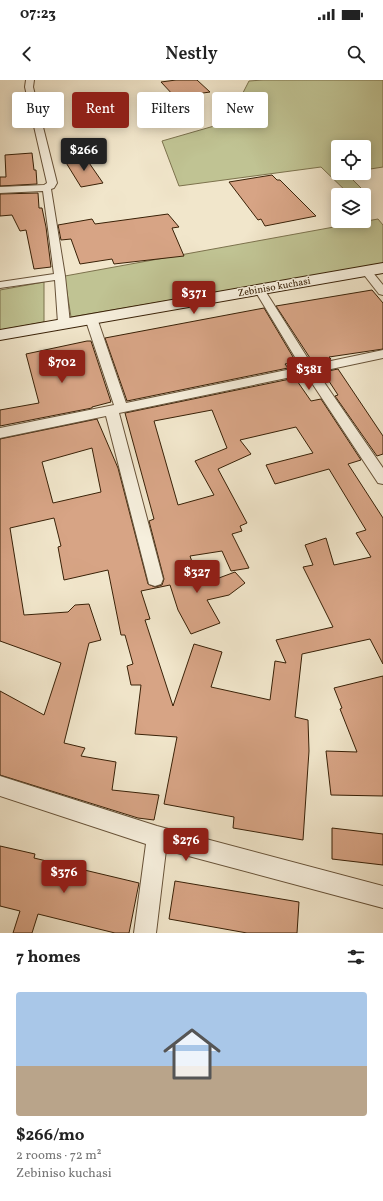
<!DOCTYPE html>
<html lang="en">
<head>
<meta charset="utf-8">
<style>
  :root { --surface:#fff; --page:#f2f2f2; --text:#222; --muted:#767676; --accent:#8f2418 }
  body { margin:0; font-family:Vollkorn,serif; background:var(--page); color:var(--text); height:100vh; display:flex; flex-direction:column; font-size:15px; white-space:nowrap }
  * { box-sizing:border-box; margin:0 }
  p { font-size:13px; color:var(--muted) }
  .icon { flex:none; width:22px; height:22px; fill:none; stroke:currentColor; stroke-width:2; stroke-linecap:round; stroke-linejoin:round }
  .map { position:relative; height:853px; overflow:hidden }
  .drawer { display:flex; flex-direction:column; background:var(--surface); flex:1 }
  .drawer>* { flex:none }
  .top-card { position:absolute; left:12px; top:12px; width:359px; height:36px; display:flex; gap:8px }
  .controls { position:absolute; left:331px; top:60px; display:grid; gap:8px }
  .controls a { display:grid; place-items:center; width:40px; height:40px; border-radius:4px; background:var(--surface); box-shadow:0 2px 10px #0003; font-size:20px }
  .price { position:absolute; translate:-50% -34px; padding:0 9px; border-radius:4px; background:var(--accent); color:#fff; font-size:13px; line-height:26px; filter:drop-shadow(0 1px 2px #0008) }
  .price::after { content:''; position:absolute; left:50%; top:24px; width:12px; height:9px; margin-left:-6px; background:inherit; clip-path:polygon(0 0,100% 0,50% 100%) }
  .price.on { background:#222; color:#fff }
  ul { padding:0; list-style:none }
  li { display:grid; align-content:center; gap:8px; height:212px; padding:0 16px }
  li span { display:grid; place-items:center; height:124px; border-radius:4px; color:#555 }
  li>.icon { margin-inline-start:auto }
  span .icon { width:72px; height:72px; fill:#fffc; stroke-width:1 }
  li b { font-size:17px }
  h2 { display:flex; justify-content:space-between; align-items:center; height:48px; padding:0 16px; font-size:17px }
  .tag { padding:0 14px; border-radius:4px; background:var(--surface); box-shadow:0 2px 10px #0003; font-size:14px; line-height:36px }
  .tag.on { background:var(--accent); color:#fff }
  .status { display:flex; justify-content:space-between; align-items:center; height:28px; padding:0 20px; background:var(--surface); direction:ltr }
  .status svg { height:11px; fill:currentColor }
  header { display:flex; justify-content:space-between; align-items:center; height:52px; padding:0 16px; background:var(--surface); font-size:18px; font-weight:600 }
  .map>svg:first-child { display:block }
</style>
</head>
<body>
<div class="status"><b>07:23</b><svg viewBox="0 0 49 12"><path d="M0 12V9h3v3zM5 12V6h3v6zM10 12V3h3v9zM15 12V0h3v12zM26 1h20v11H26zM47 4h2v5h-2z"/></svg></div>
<header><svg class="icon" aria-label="back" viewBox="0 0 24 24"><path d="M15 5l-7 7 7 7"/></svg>Nestly<svg class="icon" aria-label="search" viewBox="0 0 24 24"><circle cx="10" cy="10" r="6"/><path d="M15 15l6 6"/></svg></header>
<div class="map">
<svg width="383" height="853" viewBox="0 0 383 853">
  <rect width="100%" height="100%" fill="#f1e6cb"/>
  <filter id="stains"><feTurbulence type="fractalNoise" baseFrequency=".005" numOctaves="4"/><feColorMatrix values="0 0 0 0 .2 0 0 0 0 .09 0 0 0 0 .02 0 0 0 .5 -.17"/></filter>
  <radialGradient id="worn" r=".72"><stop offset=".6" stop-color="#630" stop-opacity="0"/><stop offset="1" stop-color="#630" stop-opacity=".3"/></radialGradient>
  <g fill="#c0c393" stroke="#7c724d">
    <polygon points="263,0 383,0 383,87 364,90 364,67 338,67 338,93 346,93 365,112 350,115 321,87 179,106 162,61 228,42 249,1"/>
    <polygon points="378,139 383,145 383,184 71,237 65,200 65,196"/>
    <polygon points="44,202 44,242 0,250 0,210"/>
  </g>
  <g fill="#d7a485" stroke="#392107" fill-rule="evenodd">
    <polygon points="176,0 197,0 210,12 175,17 161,2"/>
    <polygon points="32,73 34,90 36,90 37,104 0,106 0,97 6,97 5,75"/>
    <polygon points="85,77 103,103 81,107 65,81"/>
    <polygon points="272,95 277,100 280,100 316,136 265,146 261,139 258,140 229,102"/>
    <polygon points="38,113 39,128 42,128 46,147 51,187 34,189 26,150 20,151 12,135 0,136 0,114"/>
    <polygon points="168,134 179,147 172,148 184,176 114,184 112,179 80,184 71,159 61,160 58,145 92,139 95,144"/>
    <polygon points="372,210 383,223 383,269 329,277 331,279 317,282 313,278 310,278 276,226"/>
    <polygon points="264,228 296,282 285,284 288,288 127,321 105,258"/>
    <polygon points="87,261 91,261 111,322 92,327 92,328 0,346 0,330 39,323 26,274"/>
    <polygon points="338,289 383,356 383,374 377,376 335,316 338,315 323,292"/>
    <path d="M 295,298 L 311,321 L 321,319 L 361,380 L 348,384 L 383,438 L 383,584 L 370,559 L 302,574 L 295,637 L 308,640 L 309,671 L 303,760 L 233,748 L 234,737 L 164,724 L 177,657 L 135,654 L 141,605 L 131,605 L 127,586 L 133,584 L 125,555 L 121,555 L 108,490 L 64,500 L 58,467 L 61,466 L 54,438 L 10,448 L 24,535 L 68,532 L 75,525 L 89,524 L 101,560 L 89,563 L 64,663 L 85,668 L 81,676 L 116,682 L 112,710 L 159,715 L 154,740 L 138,738 L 0,695 L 0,611 L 44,635 L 61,583 L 0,561 L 0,359 L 97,339 L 118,388 L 148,504 L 155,507 L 162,505 L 164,499 L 149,441 L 154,439 L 125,333 ZM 212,330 L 227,368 L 195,381 L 214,415 L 178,425 L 154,341 ZM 296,347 L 313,373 L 266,385 L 275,404 L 329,389 L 366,450 L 356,453 L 371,477 L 334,485 L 326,458 L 305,465 L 313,485 L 303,487 L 333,547 L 276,560 L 286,583 L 275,581 L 270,620 L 211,607 L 222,572 L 194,564 L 173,626 L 145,540 L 150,539 L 141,511 L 170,505 L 178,530 L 191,554 L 220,543 L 207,520 L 229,515 L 245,503 L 235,492 L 200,505 L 190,476 L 222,471 L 231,491 L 249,488 L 232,454 L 242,451 L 240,446 L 247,443 L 218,389 L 251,374 L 240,360 ZM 92,368 L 101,412 L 53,423 L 42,382 Z"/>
    <polygon points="383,596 383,716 331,715 326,671 357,672 340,629 342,628 334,608"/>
    <polygon points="332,748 383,754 383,785 332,779"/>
    <polygon points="0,766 35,774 34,778 139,803 129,853 115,853 38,834 32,853 13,853 20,831 0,826"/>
    <polygon points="175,801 299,822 297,853 247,853 169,839"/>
  </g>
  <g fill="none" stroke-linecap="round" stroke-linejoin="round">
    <defs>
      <g id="street">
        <polygon points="26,0 34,0 33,7 57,103 54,108 51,109 65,196 70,243 68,245 60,245 58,243 55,200 0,208 0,202 54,194 43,111 0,113 0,107 44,105 47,103 25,7"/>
        <polygon points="366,188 370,189 383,205 383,215 379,214 361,191"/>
        <polygon points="259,206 264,209 312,285 383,270 383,278 317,292 383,388 383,404 378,403 306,294 119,333 163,499 161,504 155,506 149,504 106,336 0,358 0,348 114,325 85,238 87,236 95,236 97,238 126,323 301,287 254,209"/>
        <polygon points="0,696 157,746 383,806 383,828 166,770 156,853 134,853 146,764 0,716"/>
      </g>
      <polygon id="secondary" points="383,183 383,193 0,260 0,250"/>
    </defs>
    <use href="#street" stroke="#675238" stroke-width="2"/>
    <use href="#secondary" stroke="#392107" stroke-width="2"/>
    <use href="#street" fill="#f6efdd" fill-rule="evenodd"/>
    <use href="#secondary" fill="#f6efdd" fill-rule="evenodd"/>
  </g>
  <g text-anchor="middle" stroke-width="3" stroke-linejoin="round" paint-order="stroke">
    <g font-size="10" fill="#392107" stroke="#f6efdd">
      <text transform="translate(274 206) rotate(-10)" y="4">Zebiniso kuchasi</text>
    </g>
  </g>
  <rect width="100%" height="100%" filter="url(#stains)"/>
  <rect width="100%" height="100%" fill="url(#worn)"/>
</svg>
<div class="controls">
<a><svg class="icon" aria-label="locate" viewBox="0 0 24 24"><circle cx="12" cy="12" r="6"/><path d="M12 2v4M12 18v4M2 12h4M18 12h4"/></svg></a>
<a><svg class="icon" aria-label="layers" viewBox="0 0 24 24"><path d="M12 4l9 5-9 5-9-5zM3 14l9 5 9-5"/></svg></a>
</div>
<b class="price on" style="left:84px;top:92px">$266</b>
<b class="price" style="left:194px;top:235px">$371</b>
<b class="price" style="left:62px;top:304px">$702</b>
<b class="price" style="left:309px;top:311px">$381</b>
<b class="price" style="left:197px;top:514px">$327</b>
<b class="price" style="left:186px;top:782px">$276</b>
<b class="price" style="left:64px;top:814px">$376</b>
<div class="top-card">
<a class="tag">Buy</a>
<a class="tag on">Rent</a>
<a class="tag">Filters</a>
<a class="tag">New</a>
</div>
</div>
<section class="drawer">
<h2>7 homes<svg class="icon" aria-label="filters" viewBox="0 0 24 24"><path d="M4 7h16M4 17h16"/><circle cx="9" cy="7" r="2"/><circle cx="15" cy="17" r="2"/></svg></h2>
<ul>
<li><span style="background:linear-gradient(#a9c7e8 60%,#b9a48a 0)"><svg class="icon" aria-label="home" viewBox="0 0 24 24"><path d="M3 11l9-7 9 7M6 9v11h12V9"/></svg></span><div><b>$266/mo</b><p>2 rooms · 72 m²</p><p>Zebiniso kuchasi</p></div></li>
</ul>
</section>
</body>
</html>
